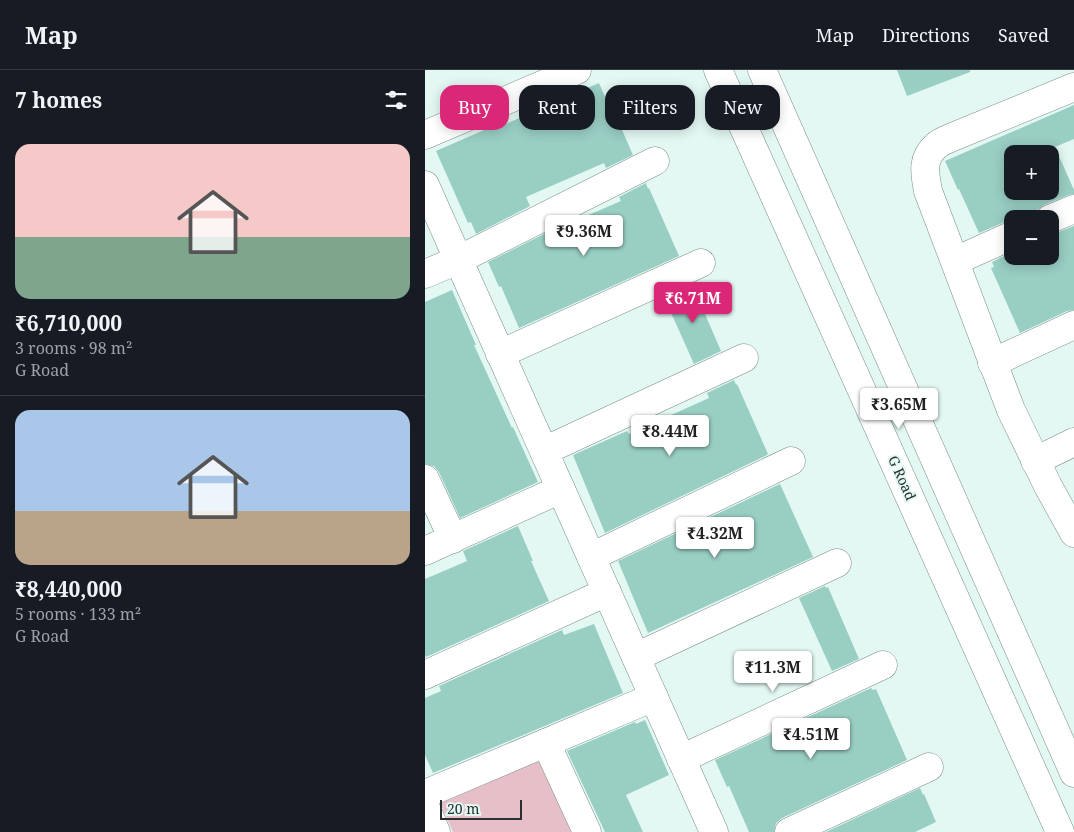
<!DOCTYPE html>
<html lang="en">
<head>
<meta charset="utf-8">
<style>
  :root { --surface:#171b24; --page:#242831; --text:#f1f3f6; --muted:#9ea1a6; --line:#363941; --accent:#db2777 }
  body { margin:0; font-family:"Noto Serif",serif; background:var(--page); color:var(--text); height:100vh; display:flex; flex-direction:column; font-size:19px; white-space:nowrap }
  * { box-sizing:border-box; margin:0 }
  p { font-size:16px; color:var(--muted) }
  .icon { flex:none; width:28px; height:28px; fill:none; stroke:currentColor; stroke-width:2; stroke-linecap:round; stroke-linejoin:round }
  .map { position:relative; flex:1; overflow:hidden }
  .sheet { display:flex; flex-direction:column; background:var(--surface); width:425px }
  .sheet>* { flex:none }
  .hud { position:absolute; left:15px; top:15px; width:475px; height:45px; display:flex; gap:10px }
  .controls { position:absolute; left:579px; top:75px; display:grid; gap:10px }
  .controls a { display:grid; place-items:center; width:55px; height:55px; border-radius:10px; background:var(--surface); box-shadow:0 2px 12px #0003; font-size:25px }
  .scale { position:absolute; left:15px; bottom:12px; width:82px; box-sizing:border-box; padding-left:5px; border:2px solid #293130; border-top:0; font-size:14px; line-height:18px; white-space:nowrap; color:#293130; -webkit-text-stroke:4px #e3f8f3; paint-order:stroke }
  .price { position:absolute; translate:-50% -42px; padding:0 11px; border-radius:5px; background:#fff; color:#222; font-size:16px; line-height:32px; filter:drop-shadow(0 1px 2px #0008) }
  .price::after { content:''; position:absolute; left:50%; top:30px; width:15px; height:11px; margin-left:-8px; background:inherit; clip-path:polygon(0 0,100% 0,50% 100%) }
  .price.on { background:var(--accent); color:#fff }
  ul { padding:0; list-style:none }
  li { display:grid; align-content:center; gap:10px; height:265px; padding:0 15px }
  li+li { border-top:1px solid var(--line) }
  li span { display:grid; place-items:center; height:155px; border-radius:15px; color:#555 }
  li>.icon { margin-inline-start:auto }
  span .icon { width:90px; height:90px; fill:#fffc; stroke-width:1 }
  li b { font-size:21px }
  h2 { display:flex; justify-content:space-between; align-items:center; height:60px; padding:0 15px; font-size:21px }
  .tag { padding:0 18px; border-radius:15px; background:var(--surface); box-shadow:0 2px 12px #0003; font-size:18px; line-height:45px }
  .tag.on { background:var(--accent); color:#fff }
  header { display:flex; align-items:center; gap:30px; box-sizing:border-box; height:70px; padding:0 25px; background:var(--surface); border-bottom:1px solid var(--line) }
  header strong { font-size:24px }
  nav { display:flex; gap:28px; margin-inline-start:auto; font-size:18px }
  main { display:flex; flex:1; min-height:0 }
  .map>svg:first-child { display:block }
</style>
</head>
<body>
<header>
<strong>Map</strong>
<nav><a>Map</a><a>Directions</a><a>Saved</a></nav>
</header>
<main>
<section class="sheet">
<h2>7 homes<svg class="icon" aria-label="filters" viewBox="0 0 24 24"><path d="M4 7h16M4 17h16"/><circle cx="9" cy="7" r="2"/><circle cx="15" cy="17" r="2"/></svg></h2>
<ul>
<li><span style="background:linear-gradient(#f6c9c9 60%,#7fa58c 0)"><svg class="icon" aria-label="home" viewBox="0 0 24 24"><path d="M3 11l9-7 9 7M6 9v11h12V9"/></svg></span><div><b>₹6,710,000</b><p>3 rooms · 98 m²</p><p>G Road</p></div></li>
<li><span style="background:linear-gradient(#a9c7e8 65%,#b9a48a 0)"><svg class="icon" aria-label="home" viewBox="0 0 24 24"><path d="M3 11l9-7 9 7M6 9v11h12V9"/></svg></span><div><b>₹8,440,000</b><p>5 rooms · 133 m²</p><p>G Road</p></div></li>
</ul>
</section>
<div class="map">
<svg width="649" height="762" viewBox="0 0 649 762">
  <rect width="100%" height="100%" fill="#e3f8f3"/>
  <polygon fill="#e7bfc8" points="114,687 148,762 28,762 15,733"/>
  <g fill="#99cec3" fill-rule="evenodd">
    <polygon points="472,0 545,0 545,2 482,26"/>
    <polygon points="174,13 192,54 194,53 208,85 181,98 179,93 101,127 105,136 51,164 46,152 43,153 11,81 66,57 67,60"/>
    <path d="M 649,35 L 649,69 L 630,77 L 649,120 L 649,124 L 643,125 L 619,135 L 614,139 L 591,149 L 582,151 L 554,163 L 534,119 L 533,120 L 520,91 ZM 588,84 L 625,84 L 625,121 L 588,121 Z"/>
    <polygon points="221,113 223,119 224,118 254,186 94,258 76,216 74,217 63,192 117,165 196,131 194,127"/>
    <polygon points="649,156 649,240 642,241 595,263 566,198 569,197 567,192 579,186 625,186 625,164 631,163"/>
    <polygon points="267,214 296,281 269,294 239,227"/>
    <polygon points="27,220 51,275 49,275 87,358 88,357 113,412 35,448 14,402 9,396 0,394 0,232"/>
    <polygon points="309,310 311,315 312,314 343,384 342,385 180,463 148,385 202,361 204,364 284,328 282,323"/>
    <polygon points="355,414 388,487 223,563 193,491"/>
    <polygon points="93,456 108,491 106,491 124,531 1,587 0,585 0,509 42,491 38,481"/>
    <polygon points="400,516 401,518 403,517 434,589 407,601 374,528"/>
    <polygon points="169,554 198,623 8,703 0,685 0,628 16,621 14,616 137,560 139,565"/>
    <polygon points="446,618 448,620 451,619 482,690 357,748 351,753 349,762 324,762 304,716 302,717 290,690"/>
    <polygon points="220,650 244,705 201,725 218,762 180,762 142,681 210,652 211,654"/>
    <polygon points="495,718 498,725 499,724 511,752 490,762 401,762"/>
  </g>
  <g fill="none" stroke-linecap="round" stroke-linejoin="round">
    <defs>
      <g id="minor">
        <path d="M 649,17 L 530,66 C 524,69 516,71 511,76 C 496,89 500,104 503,121 L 586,340 L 623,416 L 649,463"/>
        <polyline points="0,65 152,0"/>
        <polyline points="0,115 289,762"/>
        <polyline points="625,149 649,139"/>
        <polyline points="530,191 588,165"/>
        <polyline points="0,204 33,190 230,91"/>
        <polyline points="75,284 276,193"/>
        <polyline points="567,293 649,255"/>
        <polyline points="119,381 319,288"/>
        <polyline points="610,391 649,372"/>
        <polyline points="0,409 28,469"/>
        <polyline points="0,481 136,419"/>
        <polyline points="166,487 366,391"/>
        <polyline points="211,587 412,493"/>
        <polyline points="0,605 182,522"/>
        <polyline points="121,673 162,762"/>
        <polyline points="256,689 458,595"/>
        <polyline points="0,724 229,627"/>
        <polyline points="0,736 11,762"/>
        <polyline points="364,762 504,697"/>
      </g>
      <g id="tertiary">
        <polyline points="293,0 635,762"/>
        <polyline points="337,0 649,703"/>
      </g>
    </defs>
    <use href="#minor" stroke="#788c87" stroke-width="29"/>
    <use href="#tertiary" stroke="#788c87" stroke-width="29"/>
    <use href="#minor" stroke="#fff" stroke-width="28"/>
    <use href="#tertiary" stroke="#fff" stroke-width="28"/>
  </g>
  <g text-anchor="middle" stroke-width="4" stroke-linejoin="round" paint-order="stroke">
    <g font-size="14" fill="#293130" stroke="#e3f8f3">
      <text transform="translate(477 408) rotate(66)" y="5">G Road</text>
    </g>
  </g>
</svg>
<div class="controls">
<a>+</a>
<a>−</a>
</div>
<div class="scale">20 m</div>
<b class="price" style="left:159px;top:187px">₹9.36M</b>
<b class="price on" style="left:268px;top:254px">₹6.71M</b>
<b class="price" style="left:474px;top:360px">₹3.65M</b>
<b class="price" style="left:245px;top:387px">₹8.44M</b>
<b class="price" style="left:290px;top:489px">₹4.32M</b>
<b class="price" style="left:348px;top:623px">₹11.3M</b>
<b class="price" style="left:386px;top:690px">₹4.51M</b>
<div class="hud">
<a class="tag on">Buy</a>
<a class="tag">Rent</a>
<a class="tag">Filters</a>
<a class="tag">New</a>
</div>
</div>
</main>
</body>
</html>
